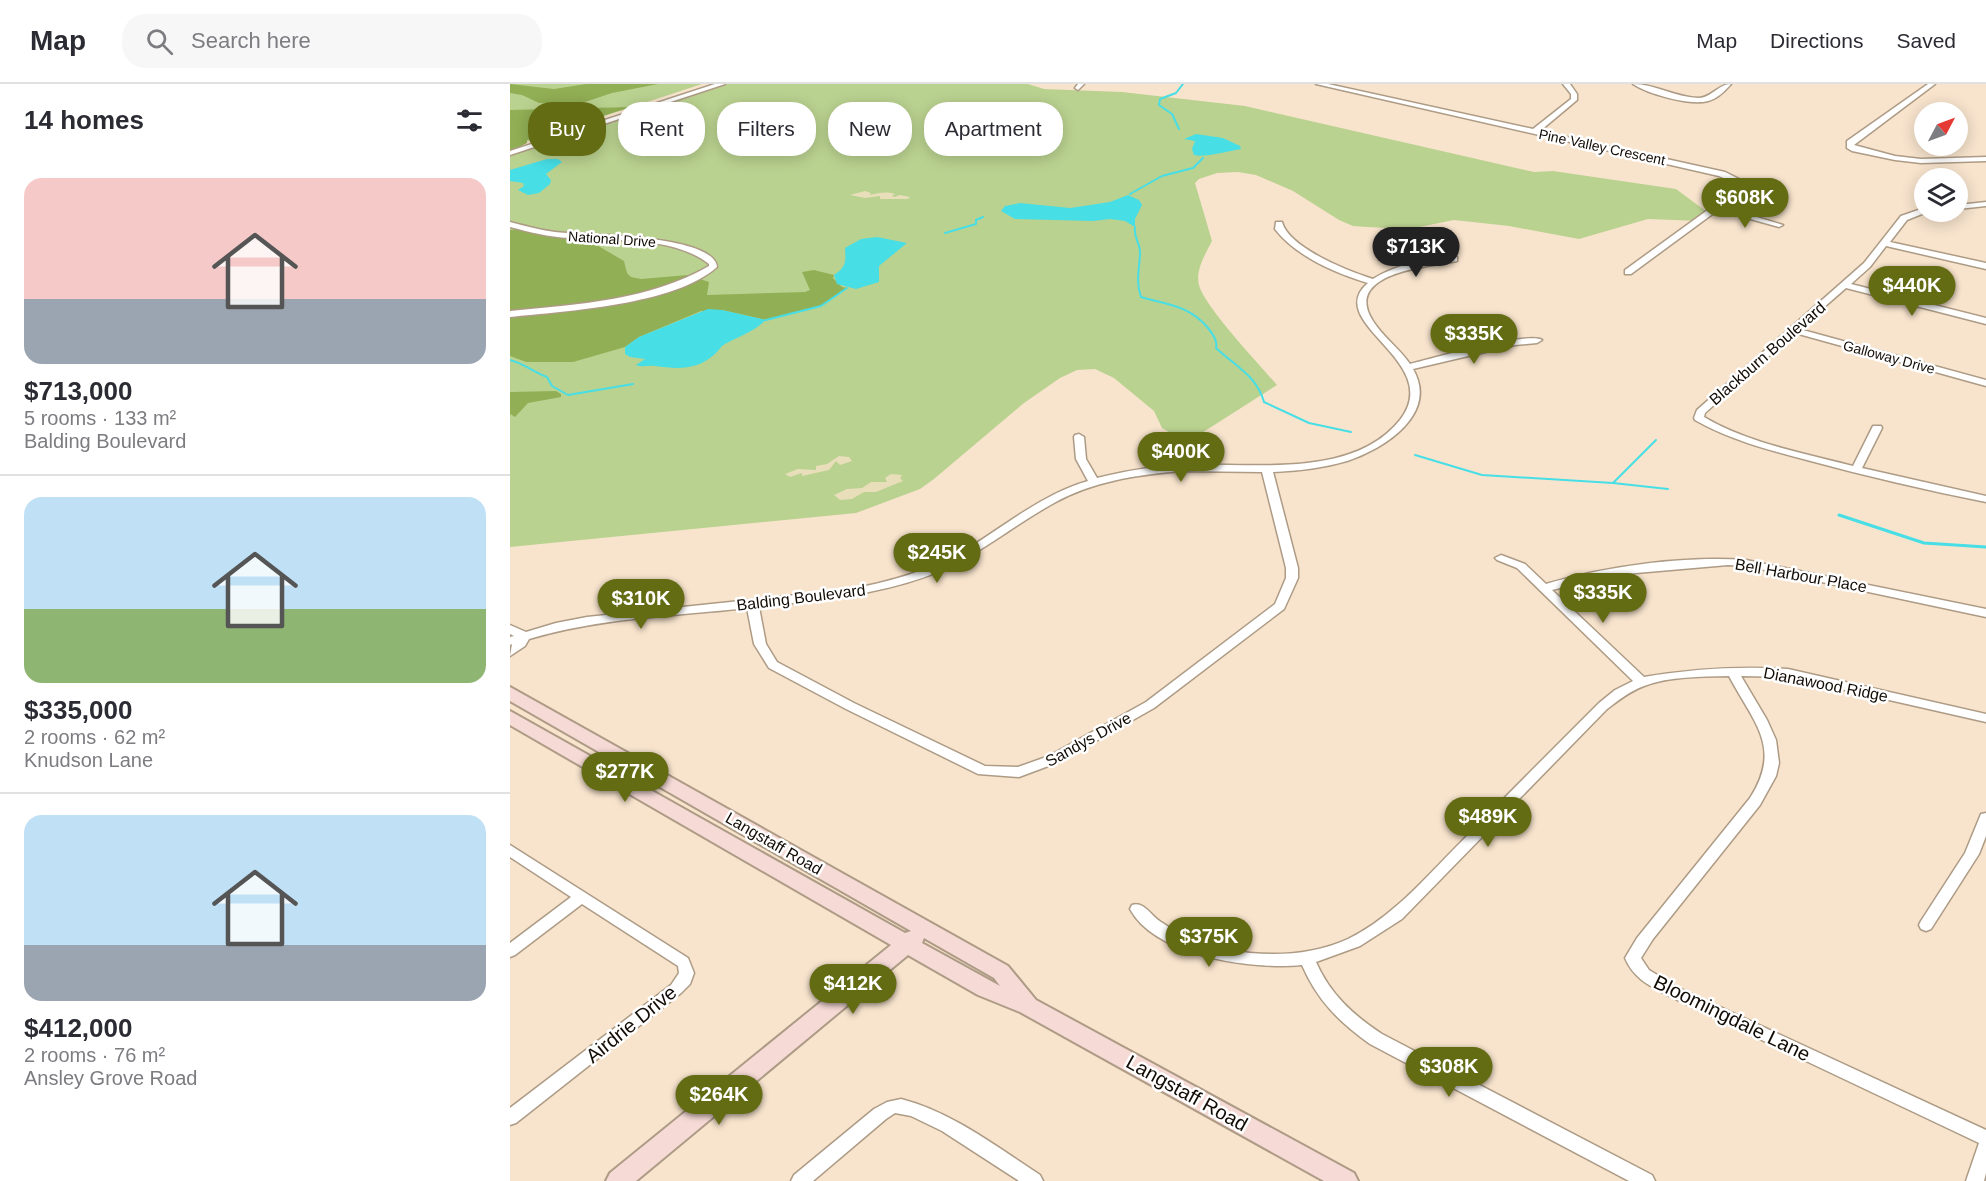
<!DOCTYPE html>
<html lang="en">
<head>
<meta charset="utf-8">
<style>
  :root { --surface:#fff; --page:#f7f7f7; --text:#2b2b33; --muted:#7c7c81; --line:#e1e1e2; --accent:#646c13 }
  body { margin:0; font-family:Arial,sans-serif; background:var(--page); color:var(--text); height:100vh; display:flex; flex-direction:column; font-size:22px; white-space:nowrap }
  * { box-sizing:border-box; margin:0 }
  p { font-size:20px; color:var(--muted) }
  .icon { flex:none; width:33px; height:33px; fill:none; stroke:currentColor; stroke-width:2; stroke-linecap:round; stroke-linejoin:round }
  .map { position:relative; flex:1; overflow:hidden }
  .details { display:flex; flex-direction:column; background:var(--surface); width:510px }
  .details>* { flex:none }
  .hud { position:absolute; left:18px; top:18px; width:570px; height:54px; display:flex; gap:12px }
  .needle { width:39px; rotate:49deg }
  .fabs { position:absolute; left:1404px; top:18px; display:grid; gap:12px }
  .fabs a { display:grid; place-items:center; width:54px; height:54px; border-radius:50%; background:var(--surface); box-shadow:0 3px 15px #0003; font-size:30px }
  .price { position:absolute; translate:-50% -51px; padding:0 14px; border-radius:21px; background:var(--accent); color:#fff; font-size:20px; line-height:39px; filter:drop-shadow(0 2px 3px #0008) }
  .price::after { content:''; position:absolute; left:50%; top:36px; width:18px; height:14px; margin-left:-9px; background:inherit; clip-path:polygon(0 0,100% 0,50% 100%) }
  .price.selected { background:#222; color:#fff }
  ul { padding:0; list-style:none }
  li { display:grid; align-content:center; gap:12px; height:318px; padding:0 24px }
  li+li { border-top:2px solid var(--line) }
  li span { display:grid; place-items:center; height:186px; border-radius:18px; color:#555 }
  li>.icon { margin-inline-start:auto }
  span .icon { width:108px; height:108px; fill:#fffc; stroke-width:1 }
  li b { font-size:26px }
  h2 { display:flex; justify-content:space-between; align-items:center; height:72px; padding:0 24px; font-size:26px }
  .chip { padding:0 21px; border-radius:24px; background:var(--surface); box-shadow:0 3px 15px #0003; font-size:21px; line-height:54px }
  .chip.selected { background:var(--accent); color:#fff }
  header { display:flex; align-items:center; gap:36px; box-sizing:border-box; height:84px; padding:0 30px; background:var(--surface); border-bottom:2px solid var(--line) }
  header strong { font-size:28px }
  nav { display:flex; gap:33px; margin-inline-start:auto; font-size:21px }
  .search { width:420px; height:54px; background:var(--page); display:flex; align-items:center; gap:15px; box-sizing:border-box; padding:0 21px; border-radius:24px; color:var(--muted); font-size:22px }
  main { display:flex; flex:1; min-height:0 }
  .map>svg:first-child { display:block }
</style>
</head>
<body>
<header>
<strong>Map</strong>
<div class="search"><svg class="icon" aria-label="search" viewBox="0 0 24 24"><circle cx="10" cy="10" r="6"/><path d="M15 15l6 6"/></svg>Search here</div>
<nav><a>Map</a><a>Directions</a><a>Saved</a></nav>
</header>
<main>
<section class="details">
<h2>14 homes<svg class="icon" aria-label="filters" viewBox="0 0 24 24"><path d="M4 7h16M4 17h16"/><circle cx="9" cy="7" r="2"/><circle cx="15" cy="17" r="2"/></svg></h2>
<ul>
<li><span style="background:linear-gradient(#f6c9c9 65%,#9aa5b1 0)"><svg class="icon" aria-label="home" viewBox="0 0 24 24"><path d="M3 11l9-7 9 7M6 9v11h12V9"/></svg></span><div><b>$713,000</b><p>5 rooms · 133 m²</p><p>Balding Boulevard</p></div></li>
<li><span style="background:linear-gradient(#bfe0f5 60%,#8fb573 0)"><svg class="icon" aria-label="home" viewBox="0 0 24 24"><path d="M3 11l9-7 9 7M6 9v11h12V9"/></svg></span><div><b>$335,000</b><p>2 rooms · 62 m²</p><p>Knudson Lane</p></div></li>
<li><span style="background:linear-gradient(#bfe0f5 70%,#9aa5b1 0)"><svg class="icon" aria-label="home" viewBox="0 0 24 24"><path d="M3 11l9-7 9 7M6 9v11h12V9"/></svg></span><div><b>$412,000</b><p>2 rooms · 76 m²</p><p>Ansley Grove Road</p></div></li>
</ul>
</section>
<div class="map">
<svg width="1476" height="1097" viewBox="0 0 1476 1097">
  <rect width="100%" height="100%" fill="#f8e4cd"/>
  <g fill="#bad290">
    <polygon points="0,0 192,0 0,63"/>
    <path d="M 214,0 L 518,0 L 534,5 L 612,8 L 735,22 L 1024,88 L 1043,87 L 1166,105 L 1197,128 L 1190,137 L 1138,135 L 1069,155 L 999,142 L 944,136 L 899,145 L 857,143 L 843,142 L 829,136 L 783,107 L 746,91 L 728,88 L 707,89 L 689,95 L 685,99 L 702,157 C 696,169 685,186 689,201 C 694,222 750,281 767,301 L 687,352 L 667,353 L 652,344 L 644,327 L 604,294 L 585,285 L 567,286 L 550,294 L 514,319 L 424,395 L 410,405 L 346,429 L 0,463 L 0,71 Z"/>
  </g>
  <g fill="#91af54">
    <polygon points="0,0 44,5 76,0 148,0 102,9 69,20 29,19 12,11 0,9"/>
    <polygon points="121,23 17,56 17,59 0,68 0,26"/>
    <polygon points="16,144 78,156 114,177 117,189 121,193 131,195 178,191 199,198 197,211 295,208 300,206 292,188 304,186 324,191 323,194 332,203 337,204 311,222 256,236 212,226 191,227 129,253 115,263 63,278 16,278 0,272 0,146"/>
    <polygon points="46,307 51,310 51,313 18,319 5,333 0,330 0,308"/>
  </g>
  <g fill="#e8deb9">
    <path d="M 355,107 L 361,109 L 360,111 C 369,109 375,107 385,110 L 382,112 L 384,113 L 390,111 L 400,113 L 398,115 L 370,115 L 370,112 L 355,114 L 340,111 Z"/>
    <polygon points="329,372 339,373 342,377 330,381 326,377 319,386 292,392 292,389 280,393 275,390 288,385 306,386 306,382 317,380"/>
    <polygon points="381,390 392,391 390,394 393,397 366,408 354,408 342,415 330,416 324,411 337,405 352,404 361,398 377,398 375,394"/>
  </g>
  <g fill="#47dee6">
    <path d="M 686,50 L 713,54 L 730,62 L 731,65 C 720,67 692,74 684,71 L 682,65 L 685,57 L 674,55 Z"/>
    <polygon points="37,75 48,75 52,78 36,90 41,96 40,100 29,109 18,111 8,106 14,102 13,99 0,97 0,86"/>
    <polygon points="618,111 629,116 632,121 625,135 625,143 615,137 600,135 583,137 505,135 491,127 495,122 510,119 560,124 600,118"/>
    <path d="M 367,153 L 397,159 L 369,182 L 369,198 L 346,205 L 327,200 L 324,191 C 336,183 336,178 335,164 L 351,155 Z"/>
    <path d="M 198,225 L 212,226 L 256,236 C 243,248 230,252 215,260 C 211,262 209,266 206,269 C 187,287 167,285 145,282 C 138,281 132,284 126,281 L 135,275 L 120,273 L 115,270 L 115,263 L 129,253 Z"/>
  </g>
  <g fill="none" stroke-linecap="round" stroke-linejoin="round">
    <g stroke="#47dee6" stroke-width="2">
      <polyline points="669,45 662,30 649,21 650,15 666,9 673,0"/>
      <polyline points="620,110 652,92 683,84 693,74"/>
      <path d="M 625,143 C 623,152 630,159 630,168 C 630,183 625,197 631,213 C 657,221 679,221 698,244 C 703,250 708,257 706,264 C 725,282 747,292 754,318 L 799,339 L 841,348"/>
      <polyline points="435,149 466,140 466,136 473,133"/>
      <polyline points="256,236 311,222 337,204"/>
      <path d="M 0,276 C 15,280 23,288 37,293 L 42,302 L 58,311 L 123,300"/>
      <polyline points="905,371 972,391 1103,399 1158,405"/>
      <polyline points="1103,399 1146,356"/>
    </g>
    <polyline stroke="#47dee6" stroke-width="3" points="1329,431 1414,459 1476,463"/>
    <defs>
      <g id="street">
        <polygon points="205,0 215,0 0,71 0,67"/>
        <polygon points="568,0 574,0 568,6 565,4"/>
        <polygon points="806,0 818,0 1023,45 1061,15 1061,10 1053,0 1060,0 1067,10 1067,16 1030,47 1215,88 1233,97 1236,105 1213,123 1273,141 1269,143 1208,126 1121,190 1115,190 1115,186 1228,104 1227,100 1209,92"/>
        <path d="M 1123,0 C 1145,0 1165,13 1188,14 C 1202,14 1208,0 1221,0 C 1215,7 1207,15 1198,17 C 1180,22 1138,10 1123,0 Z"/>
        <polygon points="1418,0 1425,0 1344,61 1385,72 1411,75 1476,73 1476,77 1411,79 1385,76 1342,67 1337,64 1337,57"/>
        <polygon points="1476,118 1476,122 1448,125 1448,121"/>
        <path d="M 1414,124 L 1414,128 L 1417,128 L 1397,136 L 1380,158 L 1476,179 L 1476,185 L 1376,162 L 1360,183 L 1341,200 L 1476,234 L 1476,240 L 1336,204 L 1289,245 L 1476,296 L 1476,302 L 1285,249 L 1195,329 L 1194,333 C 1238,359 1293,369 1343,382 L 1363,342 L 1371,342 L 1372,344 L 1352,384 L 1476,412 L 1476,418 C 1416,406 1356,392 1297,376 C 1259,366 1220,356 1185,336 L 1184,334 L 1187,326 L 1354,179 L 1391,132 Z"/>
        <path d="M 0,138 C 15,142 30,146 45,148 C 72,151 204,150 207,183 C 165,221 56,227 0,233 L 0,227 C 69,220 138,217 199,182 L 199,180 C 164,152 102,157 59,154 C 39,153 19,148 0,143 Z"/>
        <path d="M 766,138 L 772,138 C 779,164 838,187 863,195 C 883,182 923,171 947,173 L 947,177 C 919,182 832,189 863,237 C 873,253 889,264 900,280 C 920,275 1019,247 1032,256 L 1027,259 L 1005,261 L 903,285 C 929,330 874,365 837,377 C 813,384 788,387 763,388 L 788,484 L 788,494 L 774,525 L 644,624 L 549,678 L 509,693 L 468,690 L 336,625 L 259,584 L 244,560 L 237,524 C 164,532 89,534 19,555 L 15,562 L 0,572 L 2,560 L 0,561 L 0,553 L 4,552 L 0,550 L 0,541 L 16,548 L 46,539 L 77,533 L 334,506 C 377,499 419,487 457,465 C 496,441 533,410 578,397 L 566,375 L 564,353 L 565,351 L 569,350 L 574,353 L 576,375 L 587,394 C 615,387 644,382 673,381 C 740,378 842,396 890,336 C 936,277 811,239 858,199 C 825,189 787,173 765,145 ZM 671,387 L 752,388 L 776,484 L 776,494 L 765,520 L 636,618 L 539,672 L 508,683 L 475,682 L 344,619 L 267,578 L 256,560 L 249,523 C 313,515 376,511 435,485 C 474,467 507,439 544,419 C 583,397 627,391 671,387 Z"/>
        <path d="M 991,471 L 1015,480 L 1036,500 C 1098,482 1172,472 1236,476 L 1476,525 L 1476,533 L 1236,482 L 1218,481 L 1103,491 L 1042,506 L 1134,593 C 1182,585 1229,582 1278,585 L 1476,630 L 1476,638 L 1278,593 L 1231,592 L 1257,636 L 1266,656 L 1269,679 L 1266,692 L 1250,721 L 1143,855 L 1131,874 L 1139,886 L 1169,904 L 1476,1046 L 1476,1089 L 1474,1097 L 1456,1097 L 1469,1059 L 1159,912 C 1140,902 1124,895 1115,874 L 1127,854 L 1240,714 C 1273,663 1243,638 1219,592 C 1191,593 1160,592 1134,602 C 1120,607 1109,616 1097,625 L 892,835 L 850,862 L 806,878 C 820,910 843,931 872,950 L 1142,1091 L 1145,1097 L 1119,1097 L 860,960 C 829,938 807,916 792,881 C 744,886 646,873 620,825 L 622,821 C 634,817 641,832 651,838 C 677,856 708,866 740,869 C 774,872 807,869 838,855 C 883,833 916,793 951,758 C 997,711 1043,665 1089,619 L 1105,606 L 1123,597 L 1007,484 L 987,476 L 985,474 Z"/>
        <polygon points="1476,729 1476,752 1469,770 1421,845 1416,847 1411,845 1409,841 1411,837 1455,769 1471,730"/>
        <polygon points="0,761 178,874 184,889 180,900 171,909 6,1039 0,1041 0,1024 161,901 169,889 168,882 72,820 5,871 0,873 0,859 61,813 0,773"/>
        <path d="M 391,1015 C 442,1028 487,1063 530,1091 L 533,1097 L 509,1097 L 432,1047 L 401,1032 L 385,1029 L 376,1035 L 303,1097 L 281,1097 L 284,1091 L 364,1025 L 377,1018 Z"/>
      </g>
      <path id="secondary" d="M 0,603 L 498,882 L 526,916 L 844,1089 L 848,1097 L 814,1097 L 510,928 L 468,911 L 398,871 L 126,1097 L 96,1097 L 100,1089 L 381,861 L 0,641 L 0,627 L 395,849 L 401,847 L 0,617 ZM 414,854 L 484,894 L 490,902 L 412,859 Z"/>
    </defs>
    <use href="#street" stroke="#ad9b85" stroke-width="3"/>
    <use href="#secondary" stroke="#ad9b85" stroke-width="4"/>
    <use href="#street" fill="#fff" fill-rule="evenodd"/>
    <use href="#secondary" fill="#f6dad6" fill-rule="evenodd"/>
  </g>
  <g text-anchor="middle" stroke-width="5" stroke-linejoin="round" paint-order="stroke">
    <g font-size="14" fill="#120c05" stroke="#fff">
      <text transform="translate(1092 63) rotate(12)" y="5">Pine Valley Crescent</text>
      <text transform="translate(102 155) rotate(4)" y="5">National Drive</text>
      <text transform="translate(1379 273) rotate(15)" y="5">Galloway Drive</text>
    </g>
    <g font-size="16" fill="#120c05" stroke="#fff">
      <text transform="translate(1257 269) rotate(-41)" y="6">Blackburn Boulevard</text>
      <text transform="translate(1291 491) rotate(10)" y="6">Bell Harbour Place</text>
      <text transform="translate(291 513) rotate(-7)" y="6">Balding Boulevard</text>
      <text transform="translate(1316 600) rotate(11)" y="6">Dianawood Ridge</text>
      <text transform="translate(578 655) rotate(-29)" y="6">Sandys Drive</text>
      <text transform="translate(264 759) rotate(30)" y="6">Langstaff Road</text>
    </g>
    <g font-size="20" fill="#120c05" stroke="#fff">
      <text transform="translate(1222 934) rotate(26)" y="7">Bloomingdale Lane</text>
      <text transform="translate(121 940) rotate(-39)" y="7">Airdrie Drive</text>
      <text transform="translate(677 1009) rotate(29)" y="7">Langstaff Road</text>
    </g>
  </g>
</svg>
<div class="fabs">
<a><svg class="needle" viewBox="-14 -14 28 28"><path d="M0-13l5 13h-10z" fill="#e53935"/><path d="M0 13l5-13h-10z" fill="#7c7c81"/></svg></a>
<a><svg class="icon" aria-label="layers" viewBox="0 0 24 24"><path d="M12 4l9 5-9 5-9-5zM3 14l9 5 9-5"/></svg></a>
</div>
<b class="price" style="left:1235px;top:145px">$608K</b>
<b class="price selected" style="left:906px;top:194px">$713K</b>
<b class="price" style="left:1402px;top:233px">$440K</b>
<b class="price" style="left:964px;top:281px">$335K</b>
<b class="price" style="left:671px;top:399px">$400K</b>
<b class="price" style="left:427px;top:500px">$245K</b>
<b class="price" style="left:1093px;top:540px">$335K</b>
<b class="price" style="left:131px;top:546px">$310K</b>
<b class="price" style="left:115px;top:719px">$277K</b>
<b class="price" style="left:978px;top:764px">$489K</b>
<b class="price" style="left:699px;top:884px">$375K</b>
<b class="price" style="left:343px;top:931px">$412K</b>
<b class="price" style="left:939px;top:1014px">$308K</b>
<b class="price" style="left:209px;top:1042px">$264K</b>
<div class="hud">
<a class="chip selected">Buy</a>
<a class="chip">Rent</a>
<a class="chip">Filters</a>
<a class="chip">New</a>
<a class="chip">Apartment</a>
</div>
</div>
</main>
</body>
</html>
